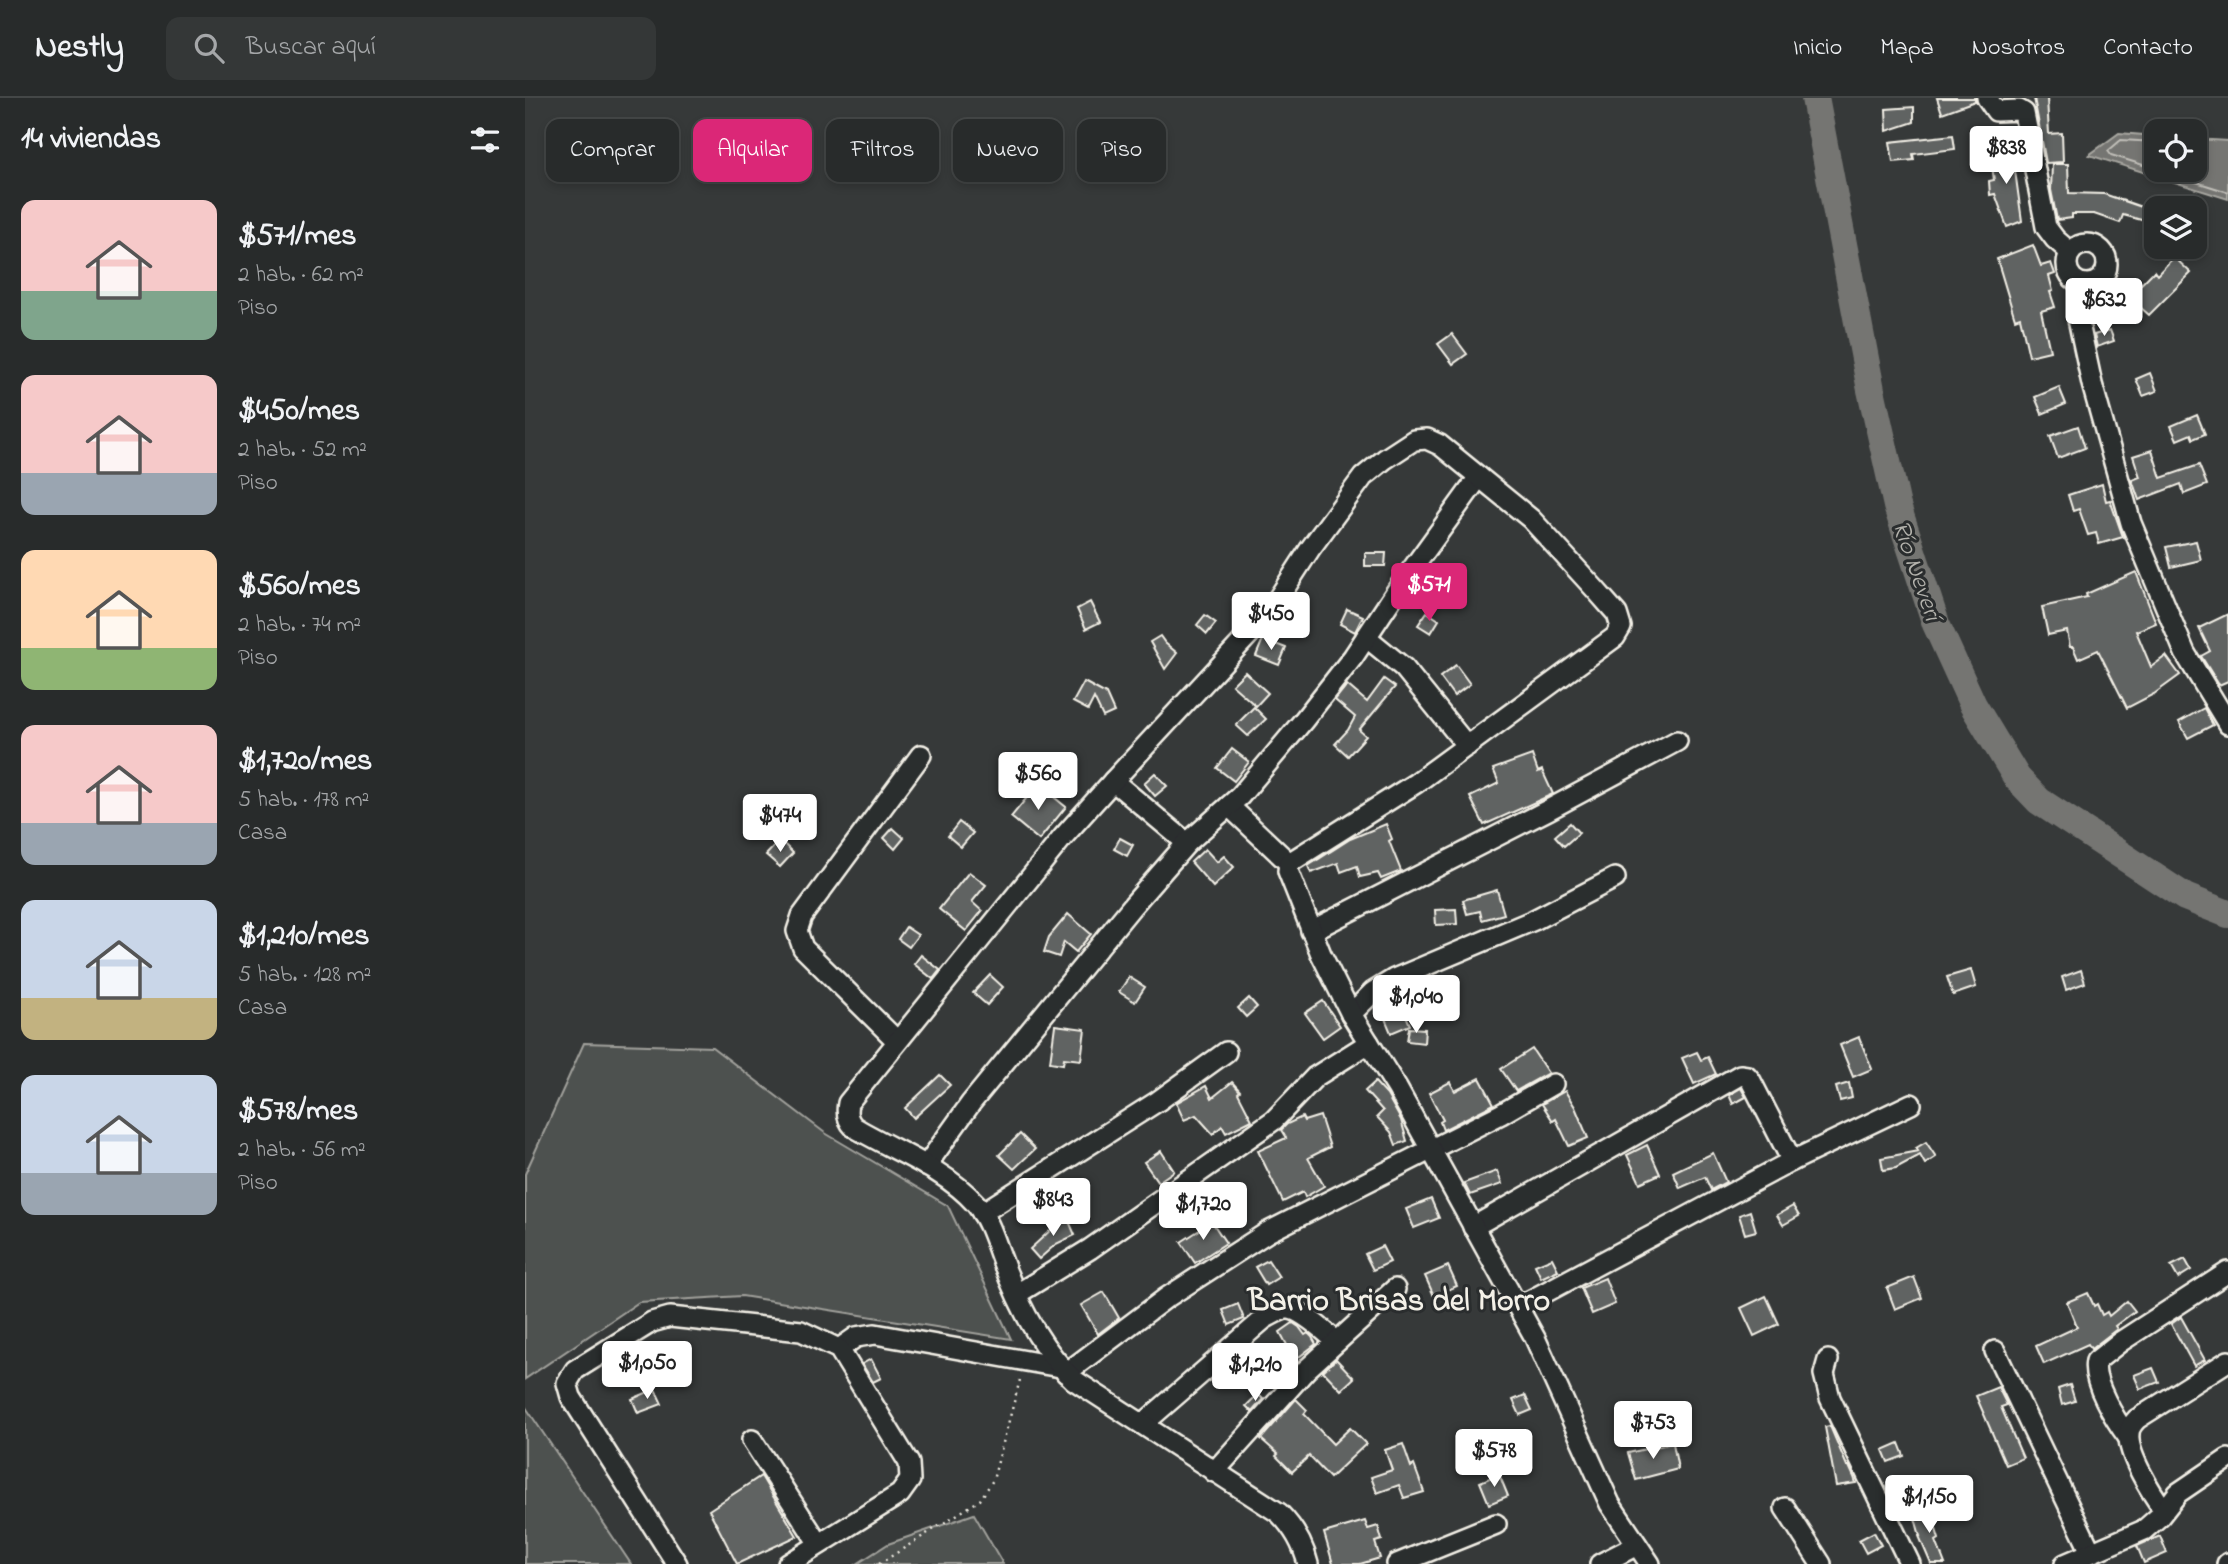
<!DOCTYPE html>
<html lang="es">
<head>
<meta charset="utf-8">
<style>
  :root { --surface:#282b2b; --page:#343737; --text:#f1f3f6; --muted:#a5a7a9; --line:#444747; --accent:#db2777 }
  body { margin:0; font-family:"Indie Flower",sans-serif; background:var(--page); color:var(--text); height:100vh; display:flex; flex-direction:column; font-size:26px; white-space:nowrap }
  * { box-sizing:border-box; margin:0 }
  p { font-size:23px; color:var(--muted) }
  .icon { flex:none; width:38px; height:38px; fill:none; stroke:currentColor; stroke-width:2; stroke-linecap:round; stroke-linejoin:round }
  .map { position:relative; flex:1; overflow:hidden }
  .side { display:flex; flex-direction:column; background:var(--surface); width:525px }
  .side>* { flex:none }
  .hud { position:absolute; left:21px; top:21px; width:665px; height:63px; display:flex; gap:14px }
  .tools { position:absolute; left:1619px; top:21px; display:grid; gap:14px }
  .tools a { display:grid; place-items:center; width:63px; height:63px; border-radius:14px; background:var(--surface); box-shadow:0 4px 10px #0003,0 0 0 2px var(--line); font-size:35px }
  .price { position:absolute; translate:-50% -60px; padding:0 16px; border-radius:7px; background:#fff; color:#222; font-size:23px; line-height:46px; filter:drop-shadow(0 2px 4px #0008) }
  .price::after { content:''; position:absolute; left:50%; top:42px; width:21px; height:16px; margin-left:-10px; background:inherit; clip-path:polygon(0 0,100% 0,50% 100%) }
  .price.selected { background:var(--accent); color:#fff }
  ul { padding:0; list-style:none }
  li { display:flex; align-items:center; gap:21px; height:175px; padding:0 21px }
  li span { display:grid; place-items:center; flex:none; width:196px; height:140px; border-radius:14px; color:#555 }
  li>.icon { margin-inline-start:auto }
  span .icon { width:84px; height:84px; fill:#fffc; stroke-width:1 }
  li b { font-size:30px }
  h2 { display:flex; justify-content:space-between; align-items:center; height:84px; padding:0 21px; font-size:30px }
  .pill { padding:0 24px; border-radius:14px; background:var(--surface); box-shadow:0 4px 10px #0003,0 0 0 2px var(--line); font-size:24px; line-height:63px }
  .pill.selected { background:var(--accent); color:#fff }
  header { display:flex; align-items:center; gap:42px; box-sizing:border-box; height:98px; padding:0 35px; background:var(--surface); border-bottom:2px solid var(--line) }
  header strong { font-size:33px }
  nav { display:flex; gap:38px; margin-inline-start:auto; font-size:24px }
  .search { width:490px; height:63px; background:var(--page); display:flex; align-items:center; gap:18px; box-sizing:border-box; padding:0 24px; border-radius:14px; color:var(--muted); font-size:26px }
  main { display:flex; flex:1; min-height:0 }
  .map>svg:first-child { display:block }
</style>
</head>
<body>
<header>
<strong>Nestly</strong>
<div class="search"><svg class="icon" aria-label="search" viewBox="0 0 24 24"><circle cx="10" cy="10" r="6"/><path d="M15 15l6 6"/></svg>Buscar aquí</div>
<nav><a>Inicio</a><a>Mapa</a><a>Nosotros</a><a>Contacto</a></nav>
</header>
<main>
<section class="side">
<h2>14 viviendas<svg class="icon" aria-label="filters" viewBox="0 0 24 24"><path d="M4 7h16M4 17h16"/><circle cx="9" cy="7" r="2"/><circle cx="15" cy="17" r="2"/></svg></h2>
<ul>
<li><span style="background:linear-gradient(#f6c9c9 65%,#7fa58c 0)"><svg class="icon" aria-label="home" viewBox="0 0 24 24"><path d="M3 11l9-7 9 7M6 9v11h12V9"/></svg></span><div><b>$571/mes</b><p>2 hab. · 62 m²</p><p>Piso</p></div></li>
<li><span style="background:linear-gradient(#f6c9c9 70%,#9aa5b1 0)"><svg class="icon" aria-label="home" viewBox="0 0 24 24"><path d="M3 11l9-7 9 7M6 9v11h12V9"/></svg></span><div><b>$450/mes</b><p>2 hab. · 52 m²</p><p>Piso</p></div></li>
<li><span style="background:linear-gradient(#ffd9b3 70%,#8fb573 0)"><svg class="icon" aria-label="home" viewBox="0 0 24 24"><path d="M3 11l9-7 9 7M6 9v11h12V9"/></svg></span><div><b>$560/mes</b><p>2 hab. · 74 m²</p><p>Piso</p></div></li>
<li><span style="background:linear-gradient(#f6c9c9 70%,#9aa5b1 0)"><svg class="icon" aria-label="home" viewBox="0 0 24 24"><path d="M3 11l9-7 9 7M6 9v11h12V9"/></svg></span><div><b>$1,720/mes</b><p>5 hab. · 178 m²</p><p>Casa</p></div></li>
<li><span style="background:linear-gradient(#c9d6e8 70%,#c2b280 0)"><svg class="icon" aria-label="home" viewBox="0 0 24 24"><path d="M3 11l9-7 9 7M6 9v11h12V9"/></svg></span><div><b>$1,210/mes</b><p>5 hab. · 128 m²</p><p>Casa</p></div></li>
<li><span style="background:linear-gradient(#c9d6e8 70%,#9aa5b1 0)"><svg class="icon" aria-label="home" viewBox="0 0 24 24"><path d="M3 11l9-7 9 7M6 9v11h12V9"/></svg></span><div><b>$578/mes</b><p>2 hab. · 56 m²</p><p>Piso</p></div></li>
</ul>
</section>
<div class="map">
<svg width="1703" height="1466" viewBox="0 0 1703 1466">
  <rect width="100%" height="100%" fill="#363939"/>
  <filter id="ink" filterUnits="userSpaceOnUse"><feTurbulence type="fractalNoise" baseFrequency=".0143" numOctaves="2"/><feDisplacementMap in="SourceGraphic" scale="14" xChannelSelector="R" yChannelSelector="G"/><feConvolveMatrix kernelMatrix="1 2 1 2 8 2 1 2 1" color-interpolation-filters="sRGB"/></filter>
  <g filter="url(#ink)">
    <g fill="#4e514f" stroke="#a1a19c" stroke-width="2">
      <polygon points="59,945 187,949 300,1035 423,1108 486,1241 217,1198 114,1204 0,1281 0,1076"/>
      <polygon points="0,1308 106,1466 0,1466"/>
      <polygon points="449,1416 478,1466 332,1466 363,1446"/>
    </g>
    <polygon fill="#757572" stroke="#a8a7a1" stroke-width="2" points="1594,35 1631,38 1631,72 1670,72 1670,41 1703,43 1703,101 1564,57"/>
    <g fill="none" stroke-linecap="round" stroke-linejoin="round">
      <g stroke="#c1bfb9" stroke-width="2">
        <polyline points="1631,44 1596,42 1583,53 1586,57 1631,71"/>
        <polyline points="1633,72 1703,94"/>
      </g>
      <polyline stroke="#757572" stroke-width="28" points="1290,0 1346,292 1372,408 1411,526 1448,607 1492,680 1514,703 1660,799 1703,816"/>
    </g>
    <g fill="#616362" stroke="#f4f1e8" stroke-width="2">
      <polygon points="1412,0 1450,0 1450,3 1417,15"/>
      <polygon points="1509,0 1522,0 1524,36 1537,35 1538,64 1521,65"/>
      <polygon points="1389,9 1389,24 1362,33 1361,11"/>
      <polygon points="1428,37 1430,51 1388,56 1389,62 1368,64 1365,44"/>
      <polygon points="1487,51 1497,123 1482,129 1470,96 1465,97 1464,83 1469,82 1465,54"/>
      <polygon points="1527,66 1543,66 1544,95 1579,96 1631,114 1631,126 1598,117 1595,125 1569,116 1547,116 1547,120 1532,122 1526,92"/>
      <polygon points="1508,147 1516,168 1526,165 1530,176 1524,178 1528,193 1525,194 1530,209 1516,213 1525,253 1504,258 1495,219 1490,221 1472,161"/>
      <polygon points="1649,159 1666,175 1624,217 1615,209 1605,222 1592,211 1629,173 1632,177"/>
      <polygon points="1585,232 1589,243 1572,249 1569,237"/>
      <polygon points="927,236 942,256 928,266 913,246"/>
      <polygon points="1625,275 1632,293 1618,298 1611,281"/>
      <polygon points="1534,289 1541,306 1517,316 1510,299"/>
      <polygon points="1672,317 1680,336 1668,341 1666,336 1652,342 1646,328"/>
      <polygon points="1553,328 1560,350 1533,360 1525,338"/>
      <polygon points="1627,352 1636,380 1674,367 1682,387 1659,396 1656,386 1614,402 1607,382 1615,379 1608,358"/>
      <polygon points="1577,386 1581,403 1585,402 1598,439 1574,446 1571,435 1563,437 1554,411 1548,413 1543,397"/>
      <polygon points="1671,443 1676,462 1646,469 1641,449"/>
      <polygon points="840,455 861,455 860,468 840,468"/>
      <polygon points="1611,474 1631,525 1611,533 1626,569 1641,558 1655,577 1629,596 1602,610 1573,552 1553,561 1548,549 1545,549 1542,533 1523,537 1517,509 1562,499 1561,496"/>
      <polygon points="565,504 575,524 561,531 552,511"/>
      <polygon points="822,511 838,518 830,534 815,526"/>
      <polygon points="902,514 914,522 906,535 893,527"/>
      <polygon points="1703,516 1703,583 1694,587 1676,558 1685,553 1674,530"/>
      <polygon points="680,517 691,525 682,536 672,527"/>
      <polygon points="635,538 640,545 652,555 640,571 625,544"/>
      <polygon points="738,541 761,550 754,567 731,558"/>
      <polygon points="931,567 945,586 929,598 915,579"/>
      <polygon points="720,574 743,595 731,608 707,587"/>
      <polygon points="859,581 870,589 834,632 841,638 823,658 810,646 823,632 830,619 810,602 822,587 842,604"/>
      <polygon points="559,584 581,596 589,614 578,619 569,600 563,612 548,604"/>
      <polygon points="729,609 741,621 723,638 711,627"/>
      <polygon points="1679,610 1688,627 1663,640 1654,624"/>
      <polygon points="707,651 724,664 709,683 692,670"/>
      <polygon points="1007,657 1013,674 1017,672 1028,696 959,727 945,699 974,685 968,671"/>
      <polygon points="630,675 642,688 630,698 619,685"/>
      <polygon points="513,686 541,709 514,742 486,719"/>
      <polygon points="434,724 448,735 436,749 423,738"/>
      <polygon points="1045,725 1054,735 1039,748 1030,738"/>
      <polygon points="861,726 867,741 864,743 876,773 856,781 853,775 835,779 832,768 816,774 813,765 786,775 783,768 825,741"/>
      <polygon points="368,730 379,740 370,751 359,740"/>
      <polygon points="595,740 608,747 602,758 589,751"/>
      <polygon points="255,742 268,755 255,769 241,757"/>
      <polygon points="680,751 692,764 699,758 709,769 688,789 666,764"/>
      <polygon points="444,774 461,787 447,804 457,813 441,833 414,811"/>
      <polygon points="972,792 979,816 957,822 955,813 942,816 938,802"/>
      <polygon points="931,811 932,826 911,827 910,812"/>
      <polygon points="543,816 566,836 551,854 539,844 534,859 519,854 524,839"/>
      <polygon points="381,829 393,837 384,849 373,841"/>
      <polygon points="396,857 415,872 408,881 389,866"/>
      <polygon points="1446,872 1451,889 1428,897 1422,879"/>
      <polygon points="1556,872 1560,885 1541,892 1537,879"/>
      <polygon points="465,877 478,889 462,907 448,895"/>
      <polygon points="604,879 620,889 610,904 594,894"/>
      <polygon points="724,900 732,909 721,919 713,910"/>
      <polygon points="798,903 815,928 798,940 780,915"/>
      <polygon points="876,905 885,927 866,935 857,913"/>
      <polygon points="530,927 560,931 556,962 539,960 538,966 525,964"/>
      <polygon points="884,930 900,931 899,945 882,943"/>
      <polygon points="1334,939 1347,971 1328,979 1315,947"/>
      <polygon points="1007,951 1023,975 991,993 976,971"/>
      <polygon points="1172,954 1176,962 1183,959 1191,976 1169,986 1157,960"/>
      <polygon points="415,977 425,987 389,1020 380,1010"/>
      <polygon points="955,980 969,1006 918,1032 915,1024 918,1022 904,995 925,984 930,993"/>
      <polygon points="707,984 715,993 713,995 727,1022 701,1035 697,1028 688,1036 671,1017 659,1022 651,1005 681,988 687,1000"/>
      <polygon points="850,984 862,997 876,1022 882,1043 871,1047 866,1034 852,1019 858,1013 840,993"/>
      <polygon points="1324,985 1327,1000 1315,1003 1311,989"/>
      <polygon points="1216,990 1221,999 1208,1006 1204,997"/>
      <polygon points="1040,993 1050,1009 1063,1040 1044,1048 1031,1021 1028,1023 1017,1006"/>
      <polygon points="795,1018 805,1049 783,1060 799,1088 780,1099 778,1094 758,1104 733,1053 761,1040 756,1032 762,1026 777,1019 779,1023"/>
      <polygon points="495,1036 510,1051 489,1071 474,1057"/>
      <polygon points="1401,1044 1411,1059 1400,1066 1395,1057 1371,1070 1358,1072 1356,1060 1393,1053 1391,1050"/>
      <polygon points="1122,1047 1135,1076 1115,1085 1102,1057"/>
      <polygon points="636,1053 649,1073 633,1084 619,1064"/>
      <polygon points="1188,1055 1201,1084 1186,1092 1180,1079 1155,1090 1148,1074"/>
      <polygon points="972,1073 977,1086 945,1097 939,1085"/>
      <polygon points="906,1101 914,1120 889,1130 881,1111"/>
      <polygon points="692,1103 698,1113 676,1126 670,1115"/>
      <polygon points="1268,1108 1274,1118 1258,1127 1252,1117"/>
      <polygon points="1225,1113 1231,1133 1220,1136 1214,1117"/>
      <polygon points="543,1121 550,1137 531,1146 514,1161 505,1151 529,1129 529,1127"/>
      <polygon points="687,1124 701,1145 670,1165 656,1144"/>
      <polygon points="857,1148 865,1164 848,1172 840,1156"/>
      <polygon points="1027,1160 1033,1172 1016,1180 1010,1167"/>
      <polygon points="1660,1161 1666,1172 1653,1180 1646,1168"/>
      <polygon points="743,1162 754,1179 741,1187 730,1169"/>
      <polygon points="923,1168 932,1188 909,1198 900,1178"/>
      <polygon points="1389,1179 1397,1200 1370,1211 1362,1190"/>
      <polygon points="1080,1180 1090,1206 1067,1216 1056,1190"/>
      <polygon points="579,1194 594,1220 573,1236 556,1207"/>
      <polygon points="1563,1195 1569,1208 1572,1206 1577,1217 1582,1214 1584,1218 1602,1203 1610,1213 1590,1228 1592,1231 1566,1251 1563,1246 1519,1266 1511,1248 1552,1229 1542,1204"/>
      <polygon points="1241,1198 1254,1226 1229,1238 1216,1210"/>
      <polygon points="713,1206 719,1221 704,1227 698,1212"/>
      <polygon points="1656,1219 1680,1262 1669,1268 1646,1226"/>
      <polygon points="768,1225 774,1229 780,1237 783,1235 787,1239 791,1246 770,1262 755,1234"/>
      <polygon points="346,1261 356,1280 348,1284 337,1266"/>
      <polygon points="811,1261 829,1280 816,1292 798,1273"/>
      <polygon points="1628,1270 1634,1284 1615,1291 1609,1277"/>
      <polygon points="1545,1287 1550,1303 1537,1307 1533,1291"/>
      <polygon points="1473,1289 1482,1307 1476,1309 1498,1360 1481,1367 1451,1298"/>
      <polygon points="130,1291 137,1306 113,1315 107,1301"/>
      <polygon points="733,1296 738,1301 727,1314 721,1308"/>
      <polygon points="1000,1297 1007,1312 995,1317 988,1302"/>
      <polygon points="771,1301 782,1312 779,1316 808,1346 825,1330 841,1346 805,1380 784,1358 767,1374 751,1358 753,1356 736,1341"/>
      <polygon points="1305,1328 1322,1368 1324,1368 1329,1379 1331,1385 1311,1388 1300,1329"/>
      <polygon points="1148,1345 1153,1371 1111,1382 1103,1355"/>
      <polygon points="1374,1345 1379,1358 1363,1364 1358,1352"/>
      <polygon points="878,1346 886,1369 889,1367 899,1394 879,1400 874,1387 852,1395 846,1379 867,1372 860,1352"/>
      <polygon points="974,1376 983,1398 964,1406 955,1384"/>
      <polygon points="236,1378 272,1438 212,1466 184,1412"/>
      <polygon points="1404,1408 1414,1441 1411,1443 1420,1466 1406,1466 1394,1438 1395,1438 1388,1413"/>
      <polygon points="840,1423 843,1431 853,1428 857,1442 850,1444 855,1460 835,1466 808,1466 799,1435"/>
      <polygon points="1349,1434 1356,1447 1341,1455 1334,1442"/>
      <polygon points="1635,1438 1642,1455 1619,1465 1612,1448"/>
    </g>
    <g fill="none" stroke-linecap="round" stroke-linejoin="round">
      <defs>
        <g id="minor">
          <polyline points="1462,0 1471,13 1494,12 1499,15 1521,129 1530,141 1545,154"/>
          <circle cx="1562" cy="166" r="20"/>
          <polyline points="1558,186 1553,221 1567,286 1606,425 1660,555 1703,626"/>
          <polyline points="841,539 879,570 942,648"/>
          <polyline points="588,683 662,745"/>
          <polyline points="704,708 764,765"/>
          <polyline points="786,833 1023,712 1152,643"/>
          <polyline points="826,916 848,894 869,881 1009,822 1090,780"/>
          <polyline points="372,943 278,850 272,833 277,818 396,657"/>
          <polyline points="401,1068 446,1005 608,807 662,745 715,698 778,623 828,559 877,485 954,379"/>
          <polyline points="457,1115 633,1003 701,954"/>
          <polyline points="948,1129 1215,977 1222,978 1226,983 1267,1063"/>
          <polyline points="492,1196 565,1151 749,1022 790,979 844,945"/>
          <polyline points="993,1209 1267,1063 1386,1006"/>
          <polyline points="314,1251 331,1239 350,1236 535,1269"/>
          <polyline points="1470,1253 1566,1454"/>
          <polyline points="1303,1262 1299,1276 1305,1300 1385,1466"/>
          <polyline points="541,1275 641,1200 743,1134 976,1016 1028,986"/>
          <path d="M 618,1326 L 739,1221 C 746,1217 753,1213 760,1211 C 774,1209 800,1234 811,1243"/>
          <path d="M 1603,1339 C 1591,1323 1566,1283 1571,1263 L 1595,1244 L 1703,1174"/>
          <polyline points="227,1342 294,1446"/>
          <polyline points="689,1374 782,1271 870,1191"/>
          <polyline points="1260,1410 1296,1466"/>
          <path d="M 1639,1412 C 1627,1396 1602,1356 1604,1336 C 1604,1330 1608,1325 1612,1321 L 1703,1263"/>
          <polyline points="152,1466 46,1299 42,1285 50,1272 127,1224 145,1219 276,1233 314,1251 384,1365 385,1382 375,1396 263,1466"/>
          <path d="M 783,1466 C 778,1445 769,1430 754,1415 L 549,1282 C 514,1249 492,1204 476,1159 C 469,1140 464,1122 451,1106 C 419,1070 369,1053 329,1029 C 322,1022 321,1015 323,1005 L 538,739 L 588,683 L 743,516 L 785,451 L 838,379 L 860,361 L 889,342 L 902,341 L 915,347 L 1006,421 L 1070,491 L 1092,516 L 1096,529 L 1090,539 L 891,685 L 764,765 L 763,773 L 796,856 L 826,916 L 872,990 L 1010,1240 L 1085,1406 L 1125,1466"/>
          <polyline points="872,1466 971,1426"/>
          <polyline points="1075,1466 1112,1447"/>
          <polyline points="1540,1466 1619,1432 1635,1418 1653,1395 1703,1361"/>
          <polyline points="1702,1466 1703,1465"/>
        </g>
      </defs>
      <use href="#minor" stroke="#f4f1e8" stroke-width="24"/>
      <polyline stroke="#f4f1e8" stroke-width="2.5" stroke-dasharray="2 5" stroke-linecap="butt" points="354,1466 455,1402 468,1382 496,1278"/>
      <use href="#minor" stroke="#2a2d2e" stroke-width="19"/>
    </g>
  </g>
  <g text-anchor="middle" stroke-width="6" stroke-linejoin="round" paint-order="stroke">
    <g font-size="26" font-style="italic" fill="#b4b3ad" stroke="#2a2d2e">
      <text transform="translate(1393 472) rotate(71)" y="9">Río Neverí</text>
    </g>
    <g font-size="32" font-weight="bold" fill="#f4f1e8" stroke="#2a2d2e">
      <text x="874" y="1212">Barrio Brisas del Morro</text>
    </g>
  </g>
</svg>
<div class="tools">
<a><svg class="icon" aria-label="locate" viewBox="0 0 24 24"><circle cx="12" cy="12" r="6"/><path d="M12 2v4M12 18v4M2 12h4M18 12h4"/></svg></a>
<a><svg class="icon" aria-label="layers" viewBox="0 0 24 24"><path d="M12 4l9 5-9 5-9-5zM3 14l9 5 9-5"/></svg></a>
</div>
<b class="price" style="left:1481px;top:88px">$838</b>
<b class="price" style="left:1579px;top:240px">$632</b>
<b class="price selected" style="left:904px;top:525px">$571</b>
<b class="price" style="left:746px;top:554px">$450</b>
<b class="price" style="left:513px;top:714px">$560</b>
<b class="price" style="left:255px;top:756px">$474</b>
<b class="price" style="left:891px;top:937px">$1,040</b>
<b class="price" style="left:528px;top:1140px">$843</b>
<b class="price" style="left:678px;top:1144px">$1,720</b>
<b class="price" style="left:122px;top:1303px">$1,050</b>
<b class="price" style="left:730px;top:1305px">$1,210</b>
<b class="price" style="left:1128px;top:1363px">$753</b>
<b class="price" style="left:969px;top:1391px">$578</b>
<b class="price" style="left:1404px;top:1437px">$1,150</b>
<div class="hud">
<a class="pill">Comprar</a>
<a class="pill selected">Alquilar</a>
<a class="pill">Filtros</a>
<a class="pill">Nuevo</a>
<a class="pill">Piso</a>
</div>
</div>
</main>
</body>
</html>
